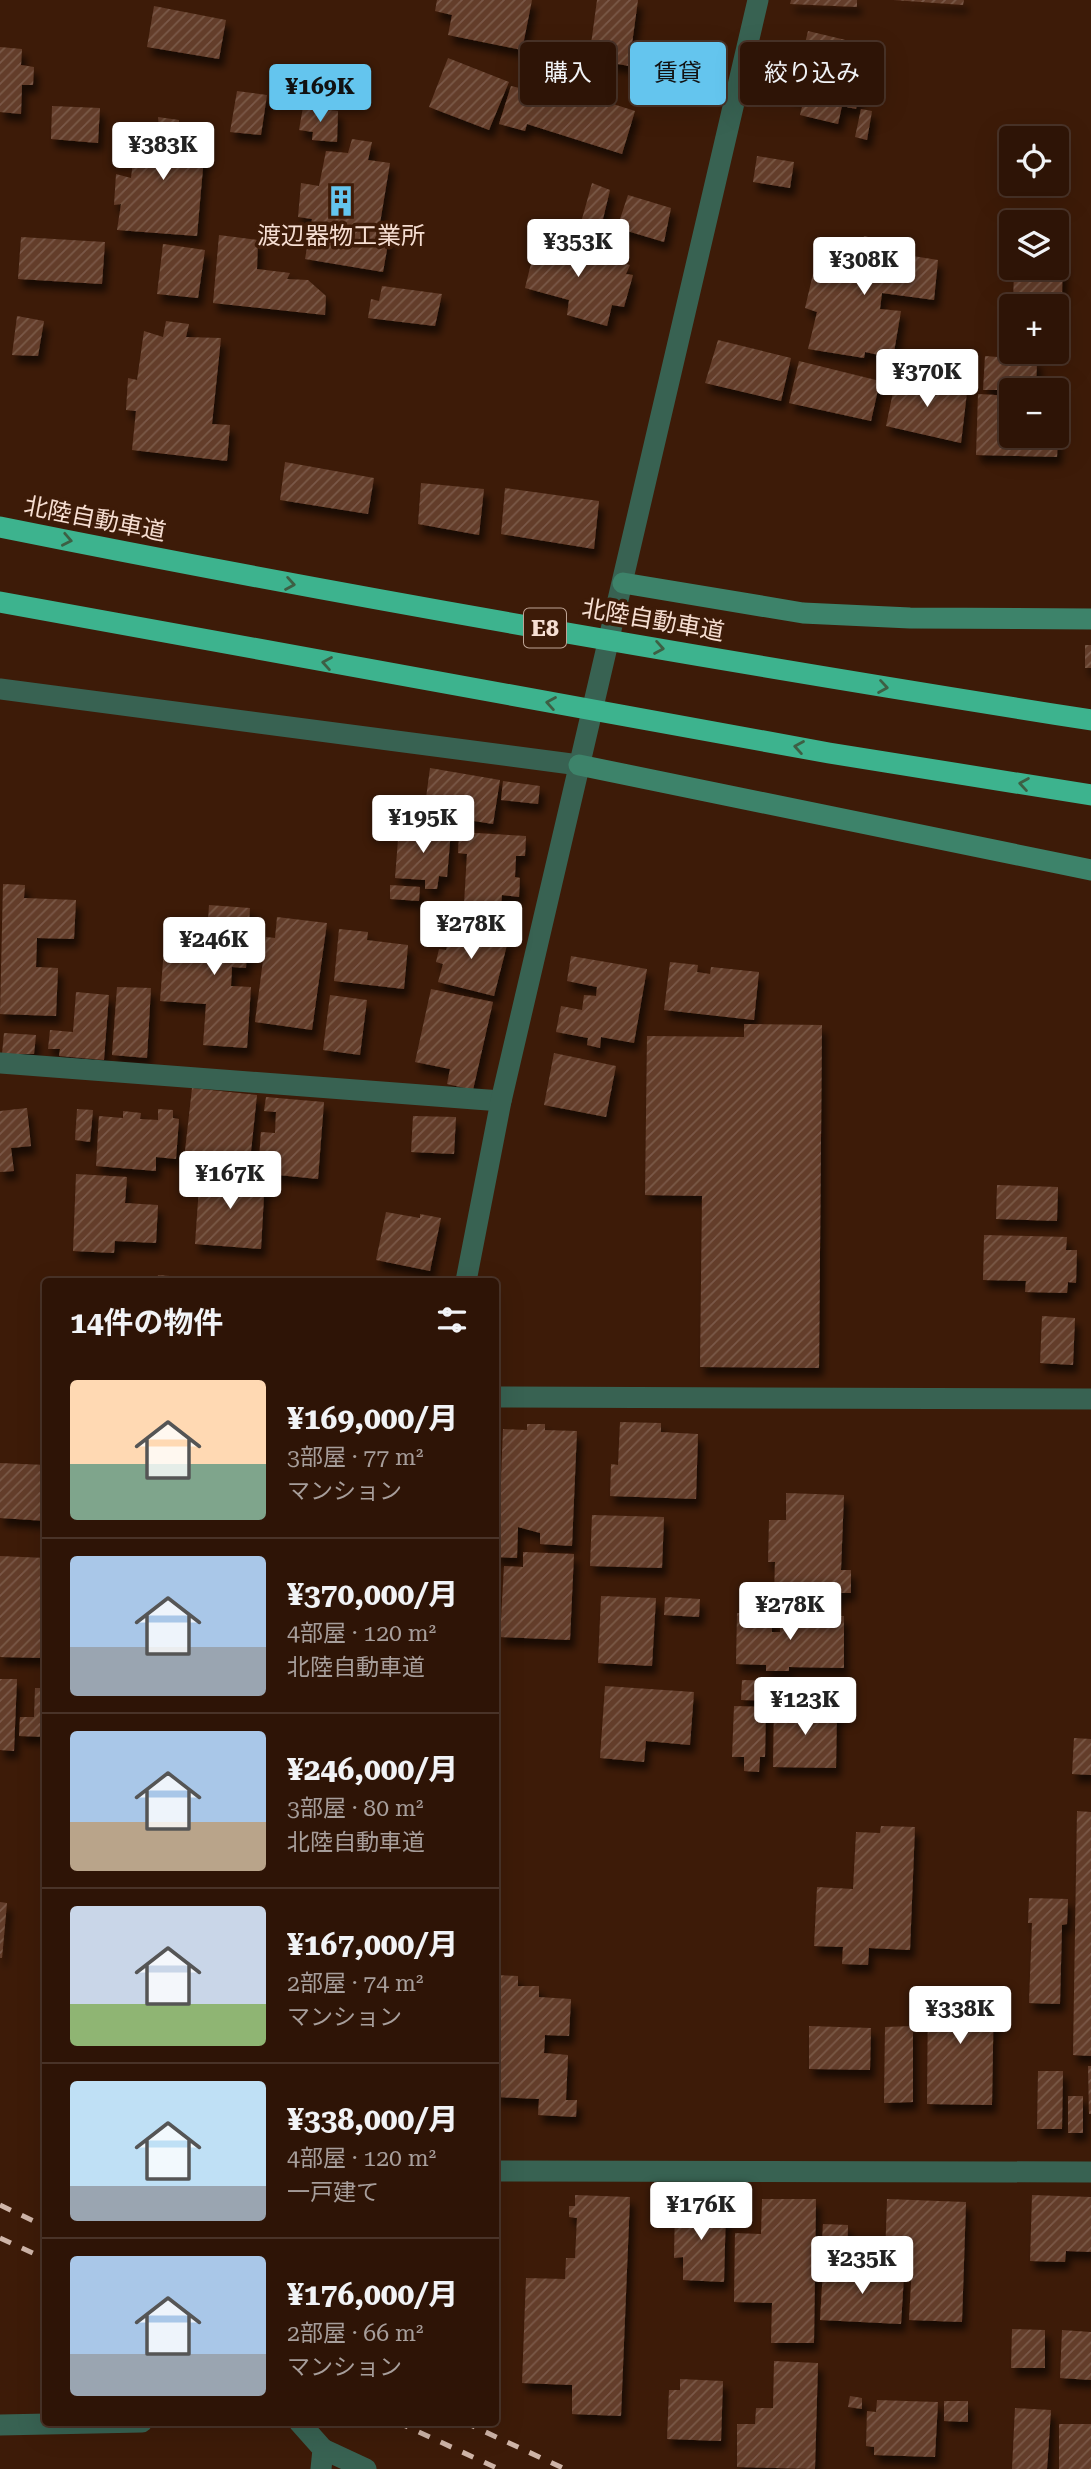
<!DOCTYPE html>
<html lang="ja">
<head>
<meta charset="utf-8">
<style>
  :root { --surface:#2e1406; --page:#3a2114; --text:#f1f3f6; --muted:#a79e9b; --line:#493328; --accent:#64c5ee }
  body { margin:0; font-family:"Roboto Serif","Noto Sans JP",serif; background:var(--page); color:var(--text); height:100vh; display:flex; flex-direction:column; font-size:26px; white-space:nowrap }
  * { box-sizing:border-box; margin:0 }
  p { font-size:23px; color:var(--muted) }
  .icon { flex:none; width:38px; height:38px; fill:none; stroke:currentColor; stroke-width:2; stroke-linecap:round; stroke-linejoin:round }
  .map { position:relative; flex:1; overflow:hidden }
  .drawer { position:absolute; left:42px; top:1278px; width:457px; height:1148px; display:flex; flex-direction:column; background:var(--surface); border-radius:7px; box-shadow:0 7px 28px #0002,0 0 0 2px var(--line) }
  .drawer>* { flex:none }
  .guide { position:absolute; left:520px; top:42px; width:466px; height:63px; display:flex; gap:14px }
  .tools { position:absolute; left:999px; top:126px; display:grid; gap:14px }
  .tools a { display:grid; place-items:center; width:70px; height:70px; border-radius:7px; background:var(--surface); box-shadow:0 7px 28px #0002,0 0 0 2px var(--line); font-size:35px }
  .price { position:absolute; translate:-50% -60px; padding:0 16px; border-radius:7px; background:#fff; color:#222; font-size:23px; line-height:46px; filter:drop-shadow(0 2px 4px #0008) }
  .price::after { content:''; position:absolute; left:50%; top:42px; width:21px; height:16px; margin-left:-10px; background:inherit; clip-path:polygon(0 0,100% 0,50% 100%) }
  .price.active { background:var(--accent); color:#111 }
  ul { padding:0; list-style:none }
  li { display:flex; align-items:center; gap:21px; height:175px; padding:0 28px }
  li+li { border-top:2px solid var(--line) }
  li span { display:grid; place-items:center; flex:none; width:196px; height:140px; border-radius:7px; color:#555 }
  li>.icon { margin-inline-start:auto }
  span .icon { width:84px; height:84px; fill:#fffc; stroke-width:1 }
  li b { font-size:30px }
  h2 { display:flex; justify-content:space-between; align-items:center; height:84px; padding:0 28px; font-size:30px }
  .pill { padding:0 24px; border-radius:7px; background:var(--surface); box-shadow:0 7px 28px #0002,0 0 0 2px var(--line); font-size:24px; line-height:63px }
  .pill.active { background:var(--accent); color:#111 }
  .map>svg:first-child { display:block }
</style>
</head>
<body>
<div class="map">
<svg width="1091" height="2469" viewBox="0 0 1091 2469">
  <defs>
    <pattern id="building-hatch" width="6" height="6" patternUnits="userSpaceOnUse" patternTransform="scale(1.75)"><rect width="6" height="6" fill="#633d2a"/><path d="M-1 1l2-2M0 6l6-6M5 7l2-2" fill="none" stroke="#7a5948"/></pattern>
    <filter id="shadow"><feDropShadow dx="4.5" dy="8" stdDeviation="3.5" flood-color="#0009"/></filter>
  </defs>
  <rect width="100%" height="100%" fill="#3d1b08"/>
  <g fill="url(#building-hatch)" filter="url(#shadow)">
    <polygon points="437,0 532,0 522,50 448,35 452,15 435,11"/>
    <polygon points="597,0 638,0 629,66 589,59"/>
    <polygon points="791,0 857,0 857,7 790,4"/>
    <polygon points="893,0 964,0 963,5"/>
    <polygon points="154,6 226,20 219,59 147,47"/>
    <polygon points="808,31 854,42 846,78 862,82 856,109 842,106 838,124 800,115 804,99 788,95 797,55 802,56"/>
    <polygon points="0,47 22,49 21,65 34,67 33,85 22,85 21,114 0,112"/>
    <polygon points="448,58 509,82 489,130 429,107"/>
    <polygon points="511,86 554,96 557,86 635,111 622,154 527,124 525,131 499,124"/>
    <polygon points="237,91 267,95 261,135 230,132"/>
    <polygon points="52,106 100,108 98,143 51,139"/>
    <polygon points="303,107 338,111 337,142 312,140 313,132 299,130"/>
    <polygon points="861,109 872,111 867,140 855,137"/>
    <polygon points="158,117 179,120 179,129 206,134 197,236 117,230 121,204 114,205 116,174 131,178 137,127 159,128"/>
    <polygon points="352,139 372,142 368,160 390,163 380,223 391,227 383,272 305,259 312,219 298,217 301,183 319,186 326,151 348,153"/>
    <polygon points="757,156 794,162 790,188 753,182"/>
    <polygon points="592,183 610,190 602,223 582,219"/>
    <polygon points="628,195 671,208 664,242 617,228"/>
    <polygon points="539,231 571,241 566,249 630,265 626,274 633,275 624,307 612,305 607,326 567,315 569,300 525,288"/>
    <polygon points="219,235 258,240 257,269 290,273 287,279 308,280 326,296 325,315 213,303"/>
    <polygon points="864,236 877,239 875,250 938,260 934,300 882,293 880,309 901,311 893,358 865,352 864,358 808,349 817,312 805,308 813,274 824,277 831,237 862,243"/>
    <polygon points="21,237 105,242 102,284 18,279"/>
    <polygon points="163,244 205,250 198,298 157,294"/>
    <polygon points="1057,259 1063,259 1061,330 1057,330 1057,306 1013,306 1014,268 1057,268"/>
    <polygon points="382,286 442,294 435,326 368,318 371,299 379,301"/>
    <polygon points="17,316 44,321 38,356 12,355"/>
    <polygon points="166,321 189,324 186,337 221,338 212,424 230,425 227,461 132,450 136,411 126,410 128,378 137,380 144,331 163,337"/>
    <polygon points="718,340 791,358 781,401 705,383"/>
    <polygon points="985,356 1037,360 1036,390 983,390"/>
    <polygon points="799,361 880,381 871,421 789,403"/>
    <polygon points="897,373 967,392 961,443 886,426"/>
    <polygon points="978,394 1012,396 1012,436 1058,436 1057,457 976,455"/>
    <polygon points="1057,399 1060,399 1059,424 1057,424"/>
    <polygon points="285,462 374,478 368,514 280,500"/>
    <polygon points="421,483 484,489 479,535 418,524"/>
    <polygon points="505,488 599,501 594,549 501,534"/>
    <rect x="1085" y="645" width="6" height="23"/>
    <polygon points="430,768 500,780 493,824 424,813"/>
    <polygon points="503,781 540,786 538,804 501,800"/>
    <polygon points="399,827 451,831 447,877 439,876 437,889 425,889 425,880 395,878"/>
    <polygon points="459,832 526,836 525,856 516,856 515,877 520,878 519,897 502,895 501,907 464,904 467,854 458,853"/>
    <polygon points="3,884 25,885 24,898 76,900 74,939 37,938 36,967 58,968 56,1016 0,1014"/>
    <polygon points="390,885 420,887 419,901 390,899"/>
    <polygon points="209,905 250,908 246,968 232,967 231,986 251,987 247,1048 203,1045 206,1004 160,1001 164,948 206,951"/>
    <polygon points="277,917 327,923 312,1030 255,1022 266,937 275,938"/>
    <polygon points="451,926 508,941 494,996 438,982 443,964 436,962 439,949 446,950 447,946 441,944 444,932 449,934"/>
    <polygon points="339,929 368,932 367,940 408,945 404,989 334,981"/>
    <polygon points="571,956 647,969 634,1043 601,1037 600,1048 587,1045 588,1038 556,1032 561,1006 582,1010 584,995 596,996 597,987 567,981"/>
    <polygon points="670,962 698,965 697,972 710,974 711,967 759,972 754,1020 664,1010"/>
    <polygon points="117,987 151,988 147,1058 112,1055"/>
    <polygon points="431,989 493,1002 473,1090 447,1084 450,1069 415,1062"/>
    <polygon points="76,992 109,995 104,1060 59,1056 60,1049 48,1049 50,1030 73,1032"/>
    <polygon points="330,995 367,1000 360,1055 323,1050"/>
    <polygon points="744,1024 822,1025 819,1368 700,1367 702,1196 645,1195 647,1036 744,1037"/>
    <polygon points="4,1033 36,1035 34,1054 2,1054"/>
    <polygon points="554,1053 616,1066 606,1117 544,1105"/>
    <polygon points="192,1088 257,1095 250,1161 212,1157 212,1162 184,1160"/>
    <polygon points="266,1097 324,1102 318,1179 258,1173 261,1132 275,1133 276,1112 264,1111"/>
    <polygon points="27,1108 31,1146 11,1148 14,1171 0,1172 0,1111"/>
    <polygon points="77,1109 93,1110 90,1142 75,1140"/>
    <polygon points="158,1109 173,1110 173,1118 179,1119 176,1159 156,1157 156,1171 96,1166 99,1116 123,1118 123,1111 141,1113 140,1119 158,1120"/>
    <polygon points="413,1116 456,1117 454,1154 411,1152"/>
    <polygon points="200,1172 265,1178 261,1249 195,1244"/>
    <polygon points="76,1174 127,1177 125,1203 158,1205 156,1243 115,1241 114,1253 73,1251"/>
    <polygon points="997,1185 1058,1187 1057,1221 996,1219"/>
    <polygon points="386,1212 420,1218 420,1214 441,1218 430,1271 376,1260"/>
    <polygon points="984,1235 1067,1237 1066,1250 1077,1250 1076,1283 1068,1282 1067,1293 1025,1292 1026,1281 983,1280"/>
    <polygon points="158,1275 170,1276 170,1281 157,1281"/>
    <polygon points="1042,1316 1075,1318 1073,1365 1040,1363"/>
    <polygon points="620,1422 661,1423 661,1432 698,1434 696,1499 610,1496 611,1464 618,1465"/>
    <polygon points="527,1424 545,1424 545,1430 577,1431 572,1546 540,1544 540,1533 518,1527 517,1558 495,1557 495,1526 498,1526 499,1512 495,1512 495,1479 501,1479 503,1429 527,1430"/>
    <polygon points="0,1463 46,1465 46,1521 0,1518"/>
    <polygon points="786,1493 844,1495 841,1570 851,1570 851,1593 840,1593 840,1599 774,1596 775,1562 768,1562 769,1520 786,1520"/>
    <polygon points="592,1515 664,1517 662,1568 590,1566"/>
    <polygon points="523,1552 574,1554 570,1640 500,1637 504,1566 523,1567"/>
    <polygon points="0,1556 46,1558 43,1658 0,1657"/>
    <polygon points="601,1596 656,1598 652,1666 598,1663"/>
    <polygon points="665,1597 700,1599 699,1617 664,1615"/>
    <polygon points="737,1613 772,1613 772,1632 780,1632 781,1615 844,1616 844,1668 789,1667 789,1671 766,1671 766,1665 736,1664"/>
    <polygon points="0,1679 17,1679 14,1751 0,1750"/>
    <polygon points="742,1680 813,1682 812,1702 741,1700"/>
    <polygon points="605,1686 694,1692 690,1745 646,1741 644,1762 600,1758"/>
    <polygon points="35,1688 46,1688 46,1737 19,1736 20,1717 34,1717"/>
    <polygon points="734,1706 766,1707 765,1757 760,1757 759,1772 744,1771 744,1757 732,1757"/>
    <polygon points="774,1706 837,1708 836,1768 773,1767"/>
    <polygon points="1074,1738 1091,1739 1091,1775 1072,1774"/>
    <polygon points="1077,1811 1091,1812 1091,2056 1073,2055"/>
    <polygon points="881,1826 915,1827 910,1950 869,1948 868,1965 842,1964 843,1947 814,1946 817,1887 853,1889 856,1832 880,1833"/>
    <polygon points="1029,1898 1068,1899 1067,1924 1062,1925 1060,2004 1029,2003 1032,1923 1028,1923"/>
    <polygon points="0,1902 7,1903 2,1958 0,1958"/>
    <polygon points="495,1975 518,1976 518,1986 539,1986 539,1997 571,1999 569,2036 545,2035 544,2053 568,2055 566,2100 577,2100 576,2117 538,2115 539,2099 495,2097 499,2009 495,2009"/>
    <polygon points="928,1988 994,1989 992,2105 927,2104"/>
    <polygon points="809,2026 871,2028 870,2070 809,2069"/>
    <polygon points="913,2026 913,2102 884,2103 885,2027"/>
    <polygon points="1088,2066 1091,2066 1091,2114 1089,2114"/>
    <polygon points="1038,2071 1063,2071 1062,2129 1037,2129"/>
    <rect x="1068" y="2096" width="15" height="37"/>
    <polygon points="575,2195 630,2197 621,2416 572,2414 572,2385 522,2383 526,2278 565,2279 566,2258 575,2258 577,2218 569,2217 569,2206 575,2206"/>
    <polygon points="1032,2195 1091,2197 1091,2252 1066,2251 1065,2262 1030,2261"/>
    <polygon points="762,2199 816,2199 814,2343 771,2343 772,2303 734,2302 735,2233 761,2234"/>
    <polygon points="887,2199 966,2202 962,2322 909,2320 912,2266 894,2265 894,2258 885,2258"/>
    <polygon points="675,2206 726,2208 724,2282 683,2280 683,2257 674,2258"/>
    <polygon points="823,2224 848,2225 847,2261 821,2260"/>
    <polygon points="855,2264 885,2266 885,2275 904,2276 901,2324 820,2320 823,2270 855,2272"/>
    <polygon points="1012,2329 1045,2330 1045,2368 1011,2368"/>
    <polygon points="1062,2330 1091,2332 1091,2380 1060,2378"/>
    <polygon points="774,2361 818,2363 815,2469 737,2467 737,2424 755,2424 756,2408 773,2408"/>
    <polygon points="680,2379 723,2381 721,2441 667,2439 669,2390 680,2390"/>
    <polygon points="850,2396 862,2398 862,2409 848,2407"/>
    <polygon points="877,2400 938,2402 935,2457 874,2455 874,2447 866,2446 867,2411 876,2412"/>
    <polygon points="944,2401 968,2401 968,2422 944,2421"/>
    <polygon points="1015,2408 1051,2410 1047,2469 1012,2469"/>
    <rect x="1059" y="2424" width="32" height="45"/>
  </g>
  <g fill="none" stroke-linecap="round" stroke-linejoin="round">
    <g stroke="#386252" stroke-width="21">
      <polyline points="0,689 579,765"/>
      <polyline points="0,1063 501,1101"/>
      <polyline points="466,1281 501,1101 758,0"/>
      <polyline points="495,1397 1091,1399"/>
      <polyline points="495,2171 1091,2172"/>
      <polyline points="299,2422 323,2449 321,2469"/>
      <polyline points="0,2425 142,2422"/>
      <polyline points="323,2449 366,2469"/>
    </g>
    <g stroke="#3d836a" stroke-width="21">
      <polyline points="623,583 803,613 910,618 1091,619"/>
      <polyline points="579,765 1091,870"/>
    </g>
    <g stroke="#3db38e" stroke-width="21">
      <path d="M 0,527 C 362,600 726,662 1091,720"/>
      <polyline points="0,602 829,753 1091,795"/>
    </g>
    <g stroke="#cfb5a8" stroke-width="5" stroke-dasharray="12 12" stroke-linecap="butt">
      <polyline points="0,2205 46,2227"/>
      <polyline points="0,2238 46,2259"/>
      <polyline points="397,2422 499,2469"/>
      <polyline points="464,2422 565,2469"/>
    </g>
  </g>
  <defs><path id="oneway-chevron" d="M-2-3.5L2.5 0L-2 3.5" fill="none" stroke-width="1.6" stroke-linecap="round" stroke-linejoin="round" transform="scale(1.75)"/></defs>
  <g stroke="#3d5f44">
    <use href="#oneway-chevron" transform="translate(67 540) rotate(11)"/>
    <use href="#oneway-chevron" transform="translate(290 584) rotate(10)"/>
    <use href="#oneway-chevron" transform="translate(659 648) rotate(10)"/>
    <use href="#oneway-chevron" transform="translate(327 663) rotate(-170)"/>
    <use href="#oneway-chevron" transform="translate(883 687) rotate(9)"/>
    <use href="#oneway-chevron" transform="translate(551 703) rotate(-170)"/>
    <use href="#oneway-chevron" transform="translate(799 747) rotate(-170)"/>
    <use href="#oneway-chevron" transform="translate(1024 784) rotate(-171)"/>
  </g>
  <defs>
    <symbol id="building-bare" viewBox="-9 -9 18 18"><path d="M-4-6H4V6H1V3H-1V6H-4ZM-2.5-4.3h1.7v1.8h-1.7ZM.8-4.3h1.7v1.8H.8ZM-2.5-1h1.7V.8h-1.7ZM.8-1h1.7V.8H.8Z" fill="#64c5ee" stroke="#3d1b08" stroke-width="2.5" paint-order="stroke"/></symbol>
  </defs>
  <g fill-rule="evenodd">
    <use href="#building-bare" x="319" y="179" width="44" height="44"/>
  </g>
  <g text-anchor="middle" stroke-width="7" stroke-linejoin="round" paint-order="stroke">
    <rect fill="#3d1b08" stroke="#bea495" stroke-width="2" x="524" y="608.5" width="42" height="39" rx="5"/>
    <g font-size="23" font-weight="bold" fill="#f6ded2">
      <text x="545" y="636">E8</text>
    </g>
    <g font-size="24" fill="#f6ded2" stroke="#3d1b08">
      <text x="341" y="244">渡辺器物工業所</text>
    </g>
    <g font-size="24" fill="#f6ded2" stroke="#3d1b08">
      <text transform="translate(95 519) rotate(11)" y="8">北陸自動車道</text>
      <text transform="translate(653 620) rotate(10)" y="8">北陸自動車道</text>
    </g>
  </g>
</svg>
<div class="tools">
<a><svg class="icon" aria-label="locate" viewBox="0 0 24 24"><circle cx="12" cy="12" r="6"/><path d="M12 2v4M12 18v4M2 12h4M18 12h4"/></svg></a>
<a><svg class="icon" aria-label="layers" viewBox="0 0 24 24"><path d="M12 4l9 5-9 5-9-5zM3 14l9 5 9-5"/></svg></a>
<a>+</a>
<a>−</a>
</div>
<b class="price active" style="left:320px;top:124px">¥169K</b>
<b class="price" style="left:163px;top:182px">¥383K</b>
<b class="price" style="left:578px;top:279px">¥353K</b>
<b class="price" style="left:864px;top:297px">¥308K</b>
<b class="price" style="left:927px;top:409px">¥370K</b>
<b class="price" style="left:423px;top:855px">¥195K</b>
<b class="price" style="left:471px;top:961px">¥278K</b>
<b class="price" style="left:214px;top:977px">¥246K</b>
<b class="price" style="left:230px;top:1211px">¥167K</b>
<b class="price" style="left:790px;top:1642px">¥278K</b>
<b class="price" style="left:805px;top:1737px">¥123K</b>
<b class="price" style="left:960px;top:2046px">¥338K</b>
<b class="price" style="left:701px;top:2242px">¥176K</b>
<b class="price" style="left:862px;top:2296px">¥235K</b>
<div class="guide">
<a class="pill">購入</a>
<a class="pill active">賃貸</a>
<a class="pill">絞り込み</a>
</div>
<section class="drawer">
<h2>14件の物件<svg class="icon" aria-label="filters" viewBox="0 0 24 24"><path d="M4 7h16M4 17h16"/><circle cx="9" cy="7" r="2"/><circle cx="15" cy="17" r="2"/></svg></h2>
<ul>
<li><span style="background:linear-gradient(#ffd9b3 60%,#7fa58c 0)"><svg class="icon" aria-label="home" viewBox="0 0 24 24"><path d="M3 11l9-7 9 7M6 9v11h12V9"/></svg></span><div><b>¥169,000/月</b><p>3部屋 · 77 m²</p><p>マンション</p></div></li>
<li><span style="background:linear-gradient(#a9c7e8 65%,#9aa5b1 0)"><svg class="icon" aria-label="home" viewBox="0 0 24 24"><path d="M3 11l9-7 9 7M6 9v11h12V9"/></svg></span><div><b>¥370,000/月</b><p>4部屋 · 120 m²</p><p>北陸自動車道</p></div></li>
<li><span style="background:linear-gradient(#a9c7e8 65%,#b9a48a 0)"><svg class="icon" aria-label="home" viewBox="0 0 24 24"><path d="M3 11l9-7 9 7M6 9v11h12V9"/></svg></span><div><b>¥246,000/月</b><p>3部屋 · 80 m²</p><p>北陸自動車道</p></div></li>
<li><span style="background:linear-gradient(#c9d6e8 70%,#8fb573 0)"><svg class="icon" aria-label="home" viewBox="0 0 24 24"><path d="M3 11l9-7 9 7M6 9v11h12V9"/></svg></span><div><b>¥167,000/月</b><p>2部屋 · 74 m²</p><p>マンション</p></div></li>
<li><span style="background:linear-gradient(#bfe0f5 75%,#9aa5b1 0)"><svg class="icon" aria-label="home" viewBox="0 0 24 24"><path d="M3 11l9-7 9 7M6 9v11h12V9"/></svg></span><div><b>¥338,000/月</b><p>4部屋 · 120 m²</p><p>一戸建て</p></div></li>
<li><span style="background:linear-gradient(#a9c7e8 70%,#9aa5b1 0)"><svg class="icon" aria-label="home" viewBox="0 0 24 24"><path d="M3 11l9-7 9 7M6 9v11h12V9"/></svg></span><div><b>¥176,000/月</b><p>2部屋 · 66 m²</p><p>マンション</p></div></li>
</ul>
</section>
</div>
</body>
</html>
